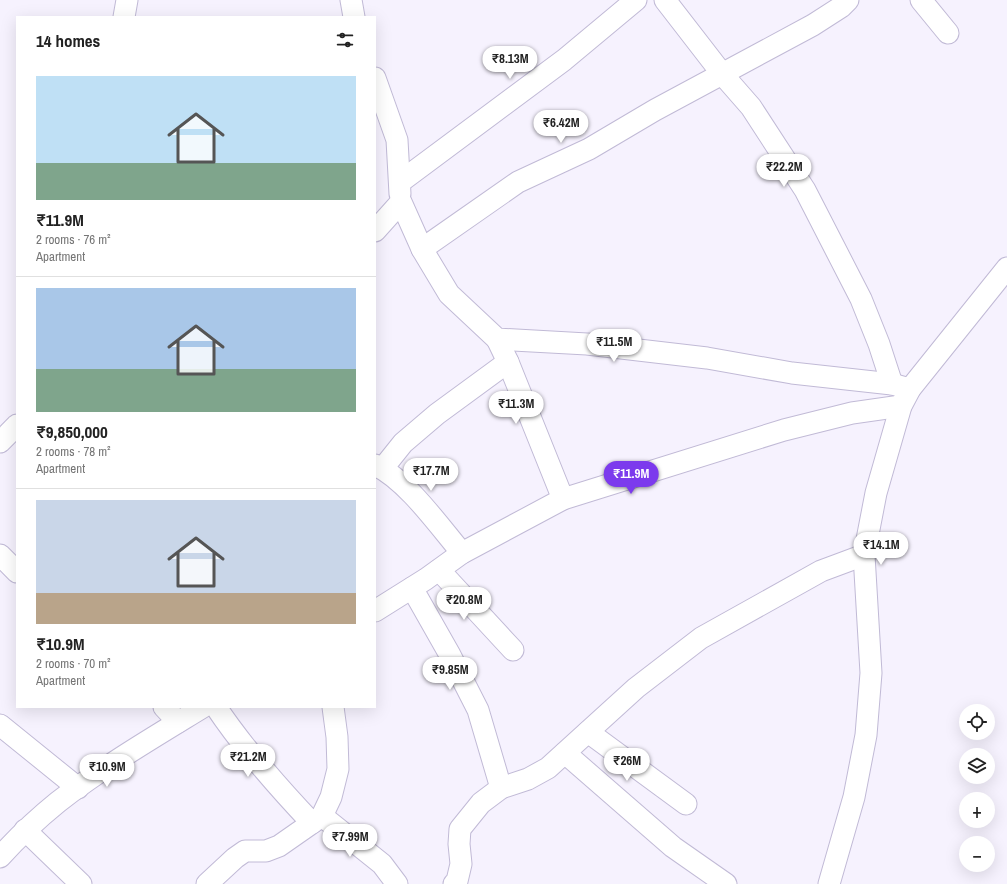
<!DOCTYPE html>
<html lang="en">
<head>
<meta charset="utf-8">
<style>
  :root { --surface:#fff; --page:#f2f2f2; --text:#222; --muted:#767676; --line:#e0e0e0; --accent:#7c3aed }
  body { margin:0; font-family:"Archivo Narrow",sans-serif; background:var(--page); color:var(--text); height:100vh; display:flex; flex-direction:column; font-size:15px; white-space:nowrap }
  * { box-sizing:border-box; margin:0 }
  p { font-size:13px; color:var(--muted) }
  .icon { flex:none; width:22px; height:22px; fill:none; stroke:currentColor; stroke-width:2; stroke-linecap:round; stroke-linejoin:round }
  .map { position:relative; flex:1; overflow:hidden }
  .sheet { position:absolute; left:16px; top:16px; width:360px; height:692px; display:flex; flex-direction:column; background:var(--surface); border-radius:0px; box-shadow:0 4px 16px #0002 }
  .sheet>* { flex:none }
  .controls { position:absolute; left:959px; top:704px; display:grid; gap:8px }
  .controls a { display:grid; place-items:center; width:36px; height:36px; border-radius:50%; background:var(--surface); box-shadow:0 4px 16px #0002; font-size:20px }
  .price { position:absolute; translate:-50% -34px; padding:0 9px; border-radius:14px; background:#fff; color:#222; font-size:13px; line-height:26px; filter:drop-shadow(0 1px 2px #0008) }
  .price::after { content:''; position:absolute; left:50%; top:24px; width:12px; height:9px; margin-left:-6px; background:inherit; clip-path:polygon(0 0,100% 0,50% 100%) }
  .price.active { background:var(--accent); color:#fff }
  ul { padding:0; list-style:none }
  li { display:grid; align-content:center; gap:8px; height:212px; padding:0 20px }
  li+li { border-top:1px solid var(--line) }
  li span { display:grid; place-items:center; height:124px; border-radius:0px; color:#555 }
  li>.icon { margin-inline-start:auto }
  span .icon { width:72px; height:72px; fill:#fffc; stroke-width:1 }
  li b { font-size:17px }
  h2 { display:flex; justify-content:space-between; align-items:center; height:48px; padding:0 20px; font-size:17px }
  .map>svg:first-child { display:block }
</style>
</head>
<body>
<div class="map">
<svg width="1007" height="884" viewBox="0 0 1007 884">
  <rect width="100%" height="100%" fill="#f6f2fe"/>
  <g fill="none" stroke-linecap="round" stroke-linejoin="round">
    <defs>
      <g id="minor">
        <polyline points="351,0 354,17"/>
        <polyline points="665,0 723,75 751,107 805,190 861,299 879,344 892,384"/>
        <polyline points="921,0 948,33"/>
        <polyline points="124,17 127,0"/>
        <polyline points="375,78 397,140 400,194"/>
        <polyline points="400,182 564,60 636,0"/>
        <polyline points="375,231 401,202 422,249 449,294 497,339 587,344 707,358 792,373 892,384 910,389"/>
        <polyline points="422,249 518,182 589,149 655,110 813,25 841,7 848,0"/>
        <polyline points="497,339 508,362 563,499"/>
        <polyline points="0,442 17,425"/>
        <path d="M 375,465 C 407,480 439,526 462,553"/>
        <polyline points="383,468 403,443 437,414 508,362"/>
        <polyline points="0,555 17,572"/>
        <polyline points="439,570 513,650"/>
        <polyline points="412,588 450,655 478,710 501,788"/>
        <polyline points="375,611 426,579 462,553 563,499 784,430 852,413 901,406"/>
        <polyline points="164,707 178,722"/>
        <path d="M 216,707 C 244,749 277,786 312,823"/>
        <polyline points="0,725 78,788"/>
        <polyline points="588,732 686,804"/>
        <polyline points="565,753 673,847 726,884"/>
        <polyline points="322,816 382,864 397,884"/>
        <polyline points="25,830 81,884"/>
        <path d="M 0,857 C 18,837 37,819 58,802 C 103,767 154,737 203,707"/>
        <polyline points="207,884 235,858 245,851 266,851 279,846 322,816 331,797 338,769 337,737 333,707"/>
        <polyline points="454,884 457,881 461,864 459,844 460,829 481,803 501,788 528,779 548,768 636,688 701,638 821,571 864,555"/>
        <polyline points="829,884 854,797 866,735 871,673 864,555 876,493 901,406 910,389 1007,268"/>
      </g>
    </defs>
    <use href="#minor" stroke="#c1bad6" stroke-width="23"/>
    <use href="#minor" stroke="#fff" stroke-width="21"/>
  </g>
</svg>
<div class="controls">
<a><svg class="icon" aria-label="locate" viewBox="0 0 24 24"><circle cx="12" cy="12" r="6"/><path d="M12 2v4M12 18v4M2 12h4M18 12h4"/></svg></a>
<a><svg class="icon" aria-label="layers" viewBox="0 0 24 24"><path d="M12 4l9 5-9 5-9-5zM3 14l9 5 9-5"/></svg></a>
<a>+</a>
<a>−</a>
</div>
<b class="price" style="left:510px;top:80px">₹8.13M</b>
<b class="price" style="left:561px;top:144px">₹6.42M</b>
<b class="price" style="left:784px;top:188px">₹22.2M</b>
<b class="price" style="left:614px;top:363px">₹11.5M</b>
<b class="price" style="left:516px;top:425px">₹11.3M</b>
<b class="price" style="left:431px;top:492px">₹17.7M</b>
<b class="price active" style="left:631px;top:495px">₹11.9M</b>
<b class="price" style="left:881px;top:566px">₹14.1M</b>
<b class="price" style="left:464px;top:621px">₹20.8M</b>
<b class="price" style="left:450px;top:691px">₹9.85M</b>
<b class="price" style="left:248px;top:778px">₹21.2M</b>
<b class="price" style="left:627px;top:782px">₹26M</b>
<b class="price" style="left:107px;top:788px">₹10.9M</b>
<b class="price" style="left:350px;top:858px">₹7.99M</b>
<section class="sheet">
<h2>14 homes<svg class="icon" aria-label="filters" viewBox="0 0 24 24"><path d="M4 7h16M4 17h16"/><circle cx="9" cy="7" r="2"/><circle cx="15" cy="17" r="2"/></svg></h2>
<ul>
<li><span style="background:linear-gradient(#bfe0f5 70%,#7fa58c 0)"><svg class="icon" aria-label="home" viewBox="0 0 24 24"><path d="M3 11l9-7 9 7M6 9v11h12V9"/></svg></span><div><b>₹11.9M</b><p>2 rooms · 76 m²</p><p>Apartment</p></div></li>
<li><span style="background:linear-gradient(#a9c7e8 65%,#7fa58c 0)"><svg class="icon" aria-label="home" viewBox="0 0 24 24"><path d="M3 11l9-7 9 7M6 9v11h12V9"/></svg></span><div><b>₹9,850,000</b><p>2 rooms · 78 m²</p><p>Apartment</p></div></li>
<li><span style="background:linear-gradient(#c9d6e8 75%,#b9a48a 0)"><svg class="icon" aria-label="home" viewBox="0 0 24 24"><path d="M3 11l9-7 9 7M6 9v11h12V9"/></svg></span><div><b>₹10.9M</b><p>2 rooms · 70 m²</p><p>Apartment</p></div></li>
</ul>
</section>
</div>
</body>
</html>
